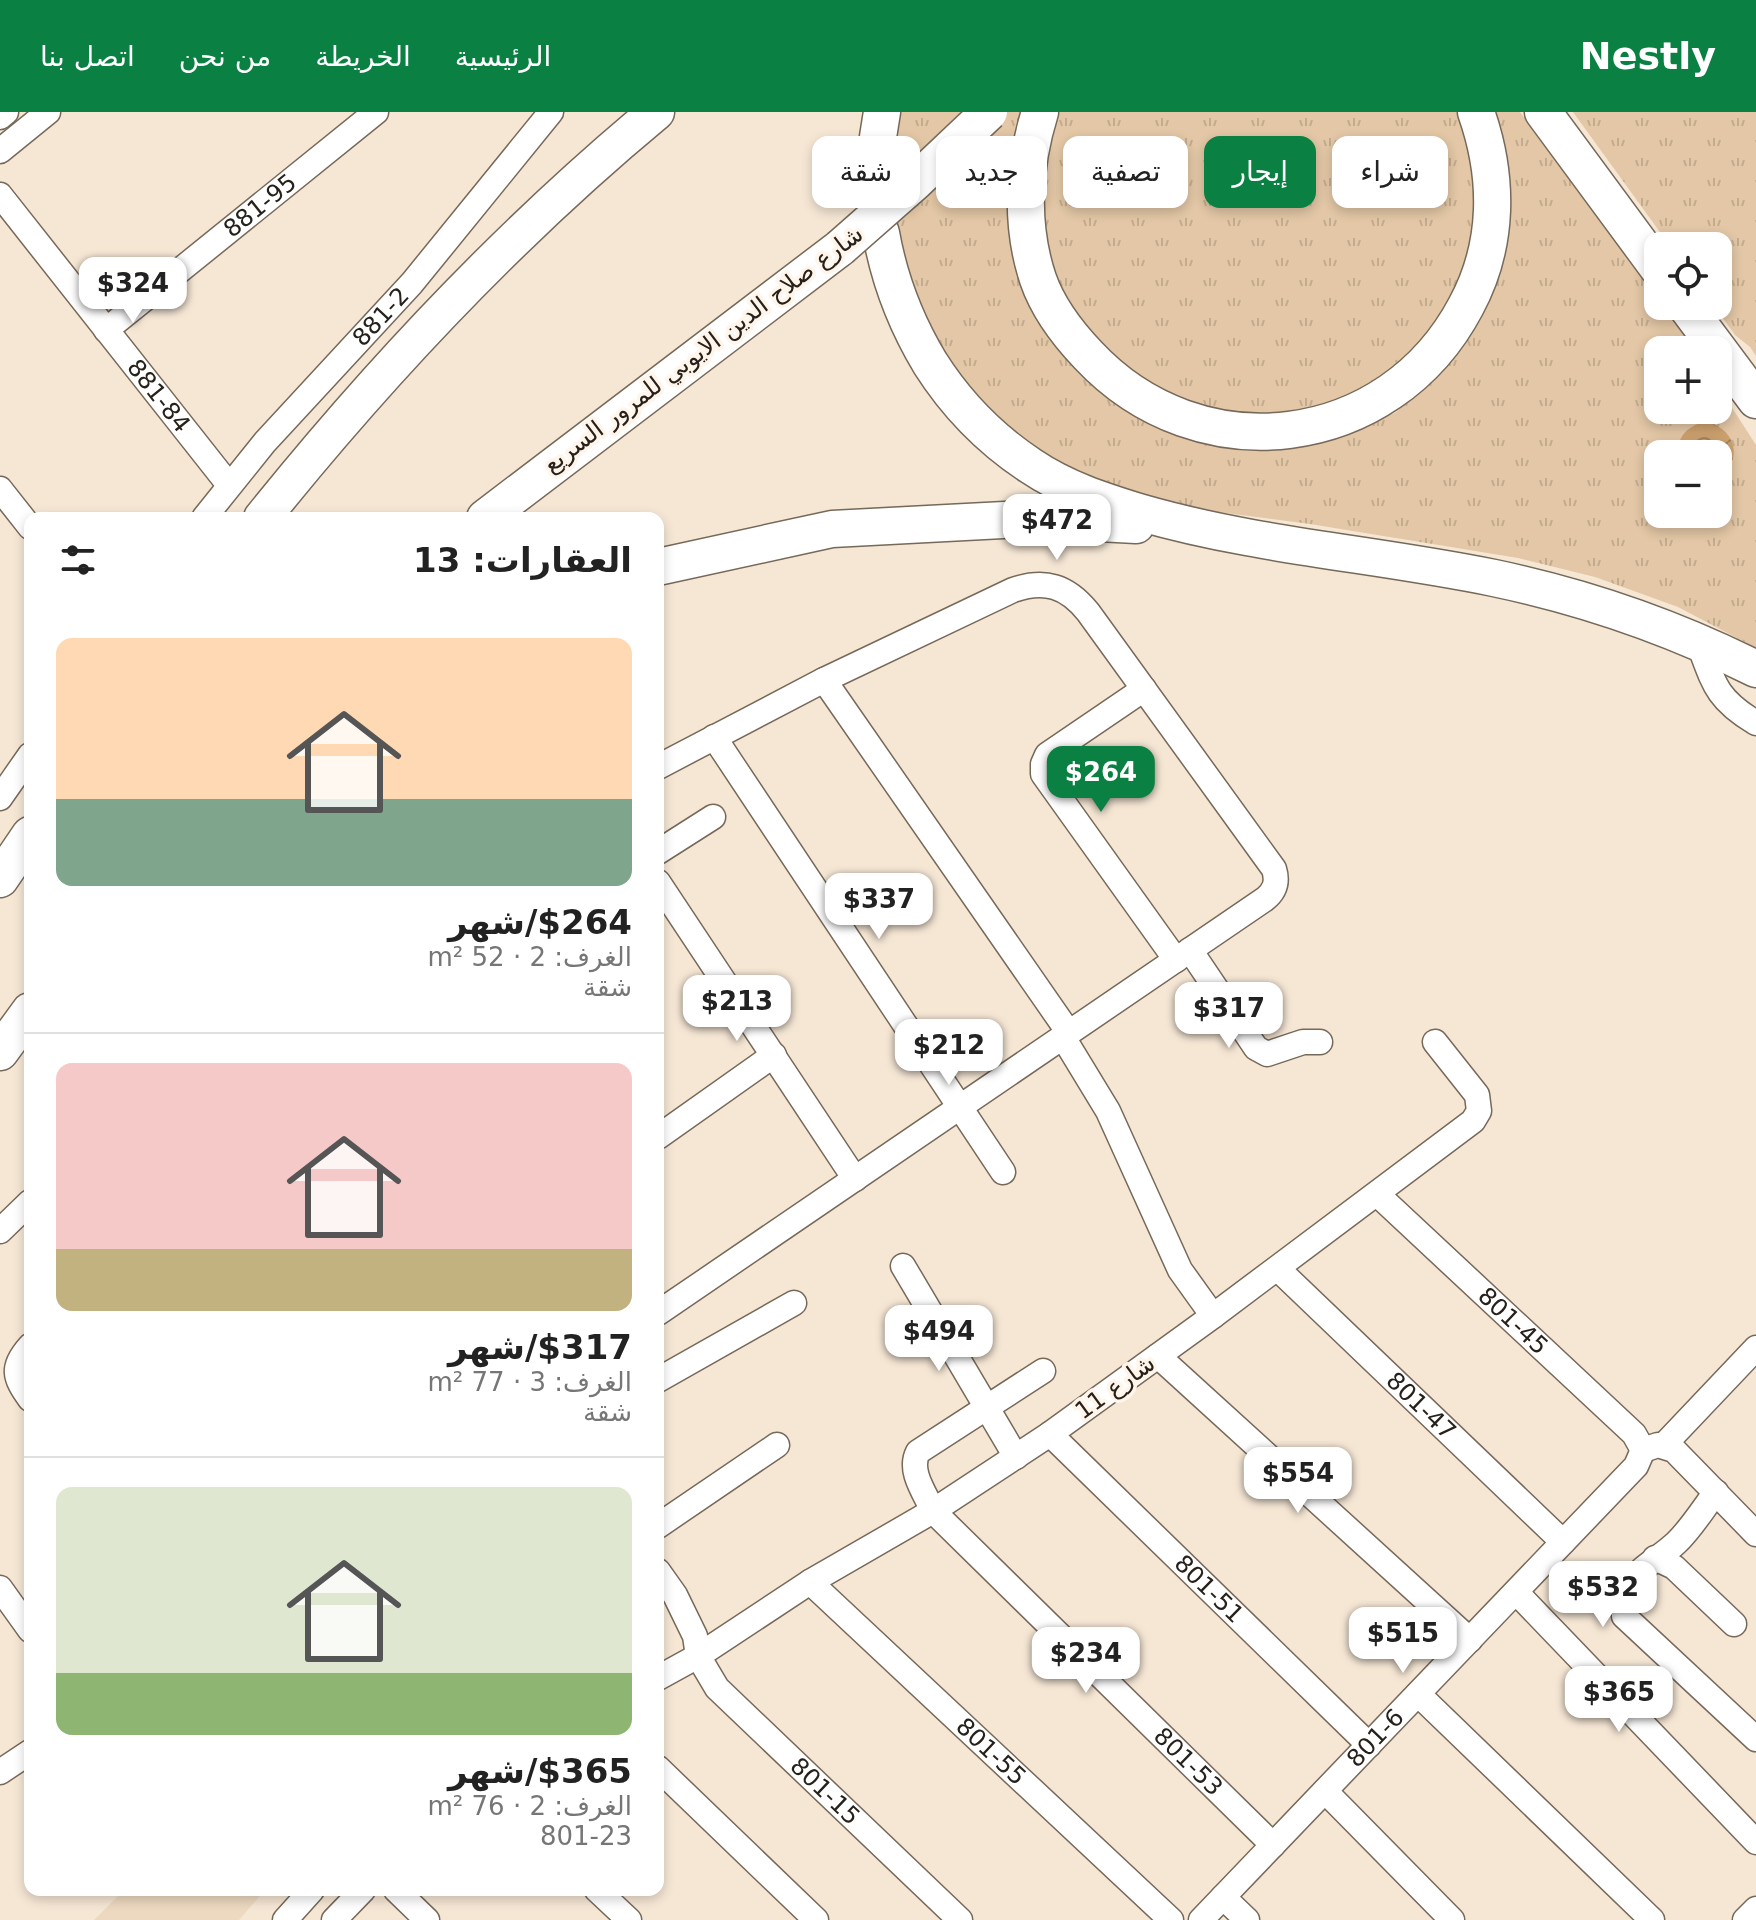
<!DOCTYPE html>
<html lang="ar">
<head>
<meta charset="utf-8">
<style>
  :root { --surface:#fff; --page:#f2f2f2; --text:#222; --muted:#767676; --line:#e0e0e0; --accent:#0b8043 }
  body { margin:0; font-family:"DejaVu Sans","Noto Sans Arabic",sans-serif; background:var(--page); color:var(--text); direction:rtl; height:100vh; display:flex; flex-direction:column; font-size:30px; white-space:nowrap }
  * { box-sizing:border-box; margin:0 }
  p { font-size:26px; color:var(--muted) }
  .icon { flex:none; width:44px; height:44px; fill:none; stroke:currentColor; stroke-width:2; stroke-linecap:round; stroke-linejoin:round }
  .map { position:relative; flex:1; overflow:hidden; direction:ltr }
  .side { position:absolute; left:24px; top:400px; width:640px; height:1384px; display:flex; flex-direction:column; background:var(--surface); border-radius:16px; box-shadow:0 4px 12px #0003; direction:rtl }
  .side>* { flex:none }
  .hud { position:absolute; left:688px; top:24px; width:760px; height:72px; direction:rtl; display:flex; gap:16px }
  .buttons { position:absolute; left:1644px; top:120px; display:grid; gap:16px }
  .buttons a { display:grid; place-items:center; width:88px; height:88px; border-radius:16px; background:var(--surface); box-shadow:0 4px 12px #0003; font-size:40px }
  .price { position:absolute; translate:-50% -68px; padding:0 18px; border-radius:16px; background:#fff; color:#222; font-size:26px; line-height:52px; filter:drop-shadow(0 2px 4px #0008) }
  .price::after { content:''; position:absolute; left:50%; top:48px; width:24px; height:18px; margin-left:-12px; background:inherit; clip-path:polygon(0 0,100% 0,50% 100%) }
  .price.current { background:var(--accent); color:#fff }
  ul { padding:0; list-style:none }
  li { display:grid; align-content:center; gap:16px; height:424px; padding:0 32px }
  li+li { border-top:2px solid var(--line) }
  li span { display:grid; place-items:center; height:248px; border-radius:16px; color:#555 }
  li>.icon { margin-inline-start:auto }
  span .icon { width:144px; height:144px; fill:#fffc; stroke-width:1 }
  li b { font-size:34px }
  h2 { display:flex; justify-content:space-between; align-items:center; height:96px; padding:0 32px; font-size:34px }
  .pill { padding:0 28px; border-radius:16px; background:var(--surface); box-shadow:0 4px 12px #0003; font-size:28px; line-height:72px }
  .pill.current { background:var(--accent); color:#fff }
  header { display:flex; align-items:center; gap:48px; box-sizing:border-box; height:112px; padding:0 40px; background:var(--accent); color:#fff }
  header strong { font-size:38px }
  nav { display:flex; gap:44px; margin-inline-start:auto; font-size:28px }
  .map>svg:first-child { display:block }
</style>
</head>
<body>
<header>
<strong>Nestly</strong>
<nav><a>الرئيسية</a><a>الخريطة</a><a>من نحن</a><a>اتصل بنا</a></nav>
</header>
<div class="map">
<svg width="1756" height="1808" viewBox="0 0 1756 1808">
  <defs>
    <pattern id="grass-tufts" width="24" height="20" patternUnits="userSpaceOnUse" patternTransform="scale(2)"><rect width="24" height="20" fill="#e3c7a6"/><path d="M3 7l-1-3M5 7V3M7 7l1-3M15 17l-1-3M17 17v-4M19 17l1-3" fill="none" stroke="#c3ab8e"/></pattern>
    <pattern id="water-waves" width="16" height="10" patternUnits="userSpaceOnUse" patternTransform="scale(2)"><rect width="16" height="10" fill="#cca16d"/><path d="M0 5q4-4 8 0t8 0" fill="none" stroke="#a68359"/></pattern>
  </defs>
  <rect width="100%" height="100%" fill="#f6e7d5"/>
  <polygon fill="#edd9c0" points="124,1778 265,1778 239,1808 94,1808"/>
  <g fill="url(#grass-tufts)" fill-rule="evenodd">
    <path d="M 891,0 L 1021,0 L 1009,67 L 1017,143 L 1044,214 L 1094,273 L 1134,302 L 1344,321 L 1395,301 L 1435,267 L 1467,228 L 1494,174 L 1491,0 L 1520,0 L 1658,188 L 1658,194 L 1663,194 L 1694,238 L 1658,238 L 1658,298 L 1718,298 L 1718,274 L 1756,333 L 1756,536 L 1678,495 L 1595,465 L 1518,446 L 1310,412 L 1179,395 L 1117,379 L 1045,345 L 1008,320 L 968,279 L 934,233 L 893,116 ZM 1658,342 L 1718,342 L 1718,402 L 1658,402 Z"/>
    <polygon points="1057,0 1461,0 1475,45 1478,92 1472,141 1456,185 1432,223 1374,274 1321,297 1278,309 1182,293 1107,247 1055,175 1041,130 1039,64"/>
    <polygon points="1573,0 1756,0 1756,244 1750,235 1735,223 1714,194 1718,194 1718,134 1670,134"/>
  </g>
  <path fill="url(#water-waves)" d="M 1703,310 C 1733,312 1747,348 1718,365 L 1718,342 L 1678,342 C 1677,325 1687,315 1703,310 Z"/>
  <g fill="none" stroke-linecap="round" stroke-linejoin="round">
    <defs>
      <g id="minor">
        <polyline points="0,5 6,0"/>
        <polyline points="0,39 48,0"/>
        <path id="s1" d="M 0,83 L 229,373"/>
        <path id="s2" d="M 106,218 L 376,0"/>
        <polyline points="0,377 30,415"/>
        <path id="s3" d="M 204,406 L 265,330 L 412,171 L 551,0"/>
        <path d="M 1698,530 C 1714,572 1716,587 1756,611"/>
        <polyline points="824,568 1069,921"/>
        <polyline points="1144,577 1047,643 1043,652 1043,662 1176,848"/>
        <polyline points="714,625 1003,1060"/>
        <path d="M 658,655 L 824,568 L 1013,478 C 1045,467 1067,474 1088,500 L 1274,757 C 1278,770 1275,779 1265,787 L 658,1201"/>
        <polyline points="0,686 30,643"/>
        <polyline points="658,740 713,705"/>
        <polyline points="658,770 855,1067"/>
        <polyline points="1190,838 1256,936 1267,942 1303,930 1320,930"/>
        <polyline points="1063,925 1108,999 1180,1158 1213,1204"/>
        <polyline points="658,1025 774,943"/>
        <path id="s4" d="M 1377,1082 L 1634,1322 L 1643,1338"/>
        <polyline points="0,1119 30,1090"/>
        <polyline points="903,1154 1016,1345"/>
        <path id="s5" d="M 1278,1157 L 1563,1430"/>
        <path d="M 30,1234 C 11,1255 14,1265 30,1287"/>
        <polyline points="1158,1244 1470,1528"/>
        <path id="s6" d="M 1043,1259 L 918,1340 C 908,1359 925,1381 933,1399 L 1273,1733"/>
        <polyline points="658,1268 794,1191"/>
        <path id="s7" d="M 1050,1322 L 1369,1633"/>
        <polyline points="1664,1333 1756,1236"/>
        <polyline points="1643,1338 1658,1333 1674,1338 1756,1422"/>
        <path d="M 1716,1380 C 1703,1397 1691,1417 1676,1431 C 1649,1456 1621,1461 1624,1504 L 1756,1627"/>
        <polyline points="658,1414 777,1333"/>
        <polyline points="1655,1446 1674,1455 1734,1512"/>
        <path id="s8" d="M 658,1459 L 675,1483 L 695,1524 L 698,1544 L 717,1576 L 960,1808"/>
        <path id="s9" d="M 810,1470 L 1171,1808"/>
        <polyline points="0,1476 30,1518"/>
        <polyline points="1516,1480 1756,1730"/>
        <polyline points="658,1566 698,1544 810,1470 933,1399 1050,1322 1213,1204 1473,1009 1479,999 1477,983 1435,930"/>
        <polyline points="1418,1582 1652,1808"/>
        <polyline points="658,1656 816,1808"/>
        <polyline points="0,1660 30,1640"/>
        <polyline points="1325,1679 1452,1808"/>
        <polyline points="396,1778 427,1808"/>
        <polyline points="597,1778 629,1808"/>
        <polyline points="1223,1785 1247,1808"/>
        <polyline points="285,1808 312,1778"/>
        <polyline points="334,1808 363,1778"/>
        <path id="s10" d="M 1201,1808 L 1636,1354 L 1643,1338"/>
        <polyline points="1745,1808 1756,1797"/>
      </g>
      <g id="highway">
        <path d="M 1040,0 C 1023,54 1020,113 1038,167 C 1048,196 1067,221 1088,243 C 1199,362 1389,340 1466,194 C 1499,133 1499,65 1476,0"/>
        <polyline points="1543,0 1658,156"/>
        <polyline points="877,85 878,25 882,0"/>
        <path d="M 881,121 C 889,167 906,211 930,251 C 956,292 990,327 1031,354 C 1065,377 1103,389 1142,401 C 1257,434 1377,442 1494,466 C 1585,485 1672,515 1756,557"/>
        <polyline points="1686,194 1756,288"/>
        <path d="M 262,406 C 381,258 510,121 656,0"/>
        <polyline points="485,406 840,136"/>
        <polyline points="658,455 832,417 1024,407 1136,413"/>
        <polyline points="0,767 30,723"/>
        <polyline points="0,940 30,899"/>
      </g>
    </defs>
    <use href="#minor" stroke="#766959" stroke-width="27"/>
    <use href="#highway" stroke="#766959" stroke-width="39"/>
    <use href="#minor" stroke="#fff" stroke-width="24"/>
    <use href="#highway" stroke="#fff" stroke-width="36"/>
    <defs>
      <polyline id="highway-bridge" points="840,136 915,70 989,0"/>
    </defs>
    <use href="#highway-bridge" stroke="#766959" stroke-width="39" stroke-linecap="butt"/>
    <use href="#highway-bridge" stroke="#fff" stroke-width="36"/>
  </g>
  <g text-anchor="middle" stroke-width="7" stroke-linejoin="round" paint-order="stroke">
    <g font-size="24" fill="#27211b" stroke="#fff5ea">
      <text dy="8" stroke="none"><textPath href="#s2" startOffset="198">881-95</textPath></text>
      <text dy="8" stroke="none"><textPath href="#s3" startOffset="268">881-2</textPath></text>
      <text transform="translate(703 237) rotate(-37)" y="8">شارع صلاح الدين الايوبي للمرور السريع</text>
      <text dy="8" stroke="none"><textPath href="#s1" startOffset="256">881-84</textPath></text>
      <text dy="8" stroke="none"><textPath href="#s4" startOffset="186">801-45</textPath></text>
      <text transform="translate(1115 1275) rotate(-36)" y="8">شارع 11</text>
      <text dy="8" stroke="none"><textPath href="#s5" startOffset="198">801-47</textPath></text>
      <text dy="8" stroke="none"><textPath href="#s7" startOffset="222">801-51</textPath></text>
      <text dy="8" stroke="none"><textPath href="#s10" startOffset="252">801-6</textPath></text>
      <text dy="8" stroke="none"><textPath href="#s9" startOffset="248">801-55</textPath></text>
      <text dy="8" stroke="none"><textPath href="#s6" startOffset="570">801-53</textPath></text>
      <text dy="8" stroke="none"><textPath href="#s8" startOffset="282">801-15</textPath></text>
    </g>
  </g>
</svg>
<div class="buttons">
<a><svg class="icon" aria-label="locate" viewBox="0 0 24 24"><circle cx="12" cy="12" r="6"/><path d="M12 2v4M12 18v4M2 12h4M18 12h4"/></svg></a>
<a>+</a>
<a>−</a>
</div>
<b class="price" style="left:133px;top:213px">$324</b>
<b class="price" style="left:1057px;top:450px">$472</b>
<b class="price current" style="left:1101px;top:702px">$264</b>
<b class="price" style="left:879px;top:829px">$337</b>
<b class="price" style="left:737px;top:931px">$213</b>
<b class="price" style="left:1229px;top:938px">$317</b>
<b class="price" style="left:949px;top:975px">$212</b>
<b class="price" style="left:939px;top:1261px">$494</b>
<b class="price" style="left:1298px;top:1403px">$554</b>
<b class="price" style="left:1603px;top:1517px">$532</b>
<b class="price" style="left:1403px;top:1563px">$515</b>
<b class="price" style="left:1086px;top:1583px">$234</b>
<b class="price" style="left:1619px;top:1622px">$365</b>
<div class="hud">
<a class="pill">شراء</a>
<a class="pill current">إيجار</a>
<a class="pill">تصفية</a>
<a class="pill">جديد</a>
<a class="pill">شقة</a>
</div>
<section class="side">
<h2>العقارات: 13<svg class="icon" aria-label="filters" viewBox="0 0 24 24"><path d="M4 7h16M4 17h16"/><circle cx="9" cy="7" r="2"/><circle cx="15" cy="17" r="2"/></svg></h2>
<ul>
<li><span style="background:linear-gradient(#ffd9b3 65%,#7fa58c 0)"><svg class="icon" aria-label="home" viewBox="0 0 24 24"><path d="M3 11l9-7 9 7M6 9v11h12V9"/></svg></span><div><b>$264/شهر</b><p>الغرف: 2 · 52 m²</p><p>شقة</p></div></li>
<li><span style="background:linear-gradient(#f6c9c9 75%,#c2b280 0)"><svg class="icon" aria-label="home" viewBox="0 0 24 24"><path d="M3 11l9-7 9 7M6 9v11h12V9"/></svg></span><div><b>$317/شهر</b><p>الغرف: 3 · 77 m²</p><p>شقة</p></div></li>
<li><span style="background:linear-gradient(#dfe7d0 75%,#8fb573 0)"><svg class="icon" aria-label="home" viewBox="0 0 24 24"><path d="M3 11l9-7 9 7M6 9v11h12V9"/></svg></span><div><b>$365/شهر</b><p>الغرف: 2 · 76 m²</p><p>801-23</p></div></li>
</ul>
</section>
</div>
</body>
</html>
